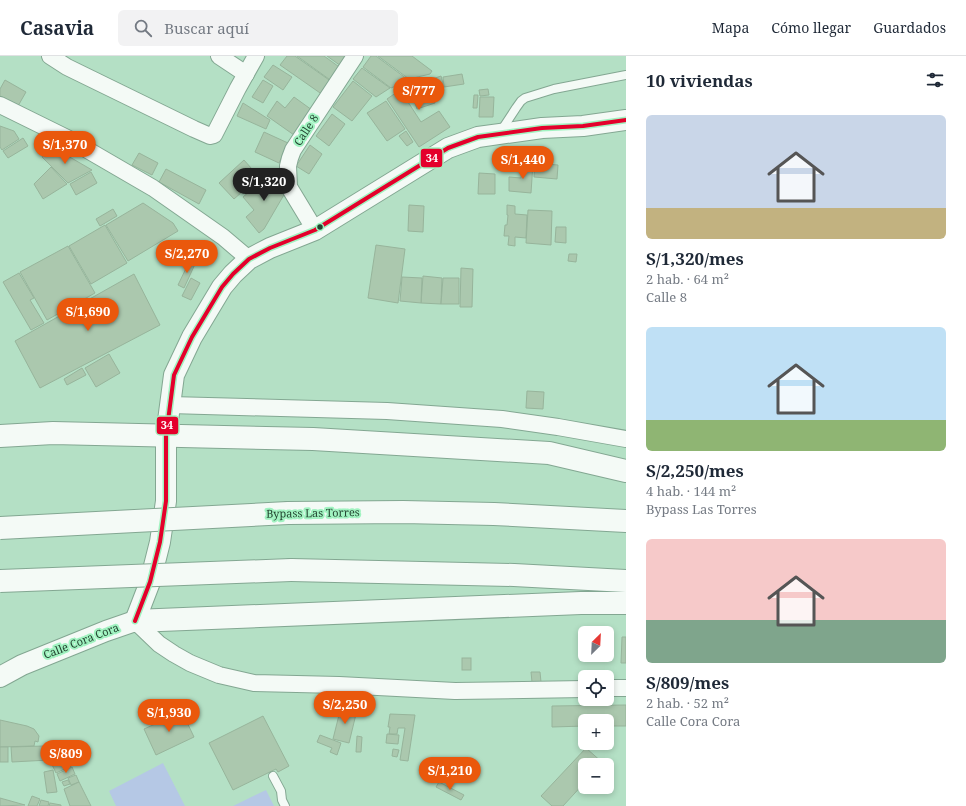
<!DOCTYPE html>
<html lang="es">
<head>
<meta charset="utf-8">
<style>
  :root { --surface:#fff; --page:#f2f2f3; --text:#1f2937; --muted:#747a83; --line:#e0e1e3; --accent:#ea580c }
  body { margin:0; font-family:"Noto Serif",serif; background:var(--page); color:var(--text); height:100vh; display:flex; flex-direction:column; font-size:15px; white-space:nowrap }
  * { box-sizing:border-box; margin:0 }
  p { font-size:13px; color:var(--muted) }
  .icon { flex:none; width:22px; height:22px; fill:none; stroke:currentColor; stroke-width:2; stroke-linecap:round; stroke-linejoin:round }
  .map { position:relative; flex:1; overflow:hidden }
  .sheet { display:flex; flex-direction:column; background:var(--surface); width:340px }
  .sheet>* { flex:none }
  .needle { width:26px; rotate:24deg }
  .fabs { position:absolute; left:578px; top:570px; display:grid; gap:8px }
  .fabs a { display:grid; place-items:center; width:36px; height:36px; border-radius:6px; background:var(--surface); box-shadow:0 2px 6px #0003; font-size:20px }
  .price { position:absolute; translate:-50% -34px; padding:0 9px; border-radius:14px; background:var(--accent); color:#fff; font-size:13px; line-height:26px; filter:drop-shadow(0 1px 2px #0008) }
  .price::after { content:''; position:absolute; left:50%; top:24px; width:12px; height:9px; margin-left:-6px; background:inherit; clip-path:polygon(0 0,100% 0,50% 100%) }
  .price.selected { background:#222; color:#fff }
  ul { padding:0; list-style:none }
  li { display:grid; align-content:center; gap:8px; height:212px; padding:0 20px }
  li span { display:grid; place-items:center; height:124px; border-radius:6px; color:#555 }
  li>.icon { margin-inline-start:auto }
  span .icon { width:72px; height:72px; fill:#fffc; stroke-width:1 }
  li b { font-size:17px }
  h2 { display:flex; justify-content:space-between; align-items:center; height:48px; padding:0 20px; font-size:17px }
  header { display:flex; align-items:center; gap:24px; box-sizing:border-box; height:56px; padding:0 20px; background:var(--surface); border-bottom:1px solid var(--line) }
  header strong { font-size:19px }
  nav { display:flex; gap:22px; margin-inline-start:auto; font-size:14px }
  .search { width:280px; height:36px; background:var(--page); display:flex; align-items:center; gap:10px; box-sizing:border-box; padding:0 14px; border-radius:6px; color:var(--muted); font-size:15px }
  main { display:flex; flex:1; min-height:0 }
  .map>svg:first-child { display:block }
</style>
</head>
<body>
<header>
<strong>Casavia</strong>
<div class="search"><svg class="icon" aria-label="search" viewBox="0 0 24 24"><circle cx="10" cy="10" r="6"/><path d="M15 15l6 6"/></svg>Buscar aquí</div>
<nav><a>Mapa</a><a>Cómo llegar</a><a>Guardados</a></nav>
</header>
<main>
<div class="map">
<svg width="626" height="750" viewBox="0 0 626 750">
  <rect width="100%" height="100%" fill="#b4e0c5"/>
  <g fill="#b5c8e5">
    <polygon points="163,707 185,750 116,750 109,735"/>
    <polygon points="266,734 274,750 233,750"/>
  </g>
  <g fill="#abc8ae" stroke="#97b49b">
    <polygon points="287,0 295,0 332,26 323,39 280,9"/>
    <polygon points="297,0 324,0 342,13 333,26"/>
    <polygon points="327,0 348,0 341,10"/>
    <polygon points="371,0 376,0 407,23 405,26 391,32 363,11"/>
    <polygon points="378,0 412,0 432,15 430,18 409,23"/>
    <polygon points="273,9 292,21 283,34 264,21"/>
    <polygon points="362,12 390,32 376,41 353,23"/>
    <polygon points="462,18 464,28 444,31 443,21"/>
    <polygon points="441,20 443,27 430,32 435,47 417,53 414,44 408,46 421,66 439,55 450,71 419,91 387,43 400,34"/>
    <polygon points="5,24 26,36 18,50 0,40 0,33"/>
    <polygon points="263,24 273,30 263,47 252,41"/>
    <polygon points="353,25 372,40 352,65 333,51"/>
    <polygon points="488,33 489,39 480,40 479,34"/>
    <polygon points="474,39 478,39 477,52 473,52"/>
    <polygon points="294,41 312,54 294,79 267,60 277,45 285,52"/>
    <polygon points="480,41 494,41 493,61 479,61"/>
    <polygon points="386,45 405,73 387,85 367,57"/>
    <polygon points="243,47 270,64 266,73 237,60"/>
    <polygon points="332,58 345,68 329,90 316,80"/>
    <polygon points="0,70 14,75 19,83 2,94 0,91"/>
    <polygon points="406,75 413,86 407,90 399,80"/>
    <polygon points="264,76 288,87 279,107 255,96"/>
    <polygon points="23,82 28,90 8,102 3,95"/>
    <polygon points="49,89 92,114 68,127 42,101"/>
    <polygon points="310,89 322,98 309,118 296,110"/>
    <polygon points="139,97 158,107 152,119 132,109"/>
    <polygon points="244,104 259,121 234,143 219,127"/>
    <polygon points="522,106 533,107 531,137 509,135 509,121 521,122"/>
    <polygon points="535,107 558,109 557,123 534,121"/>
    <polygon points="51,111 67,128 43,143 34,128"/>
    <polygon points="166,113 206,134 199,148 159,126"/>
    <polygon points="91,116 97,127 76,139 70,128"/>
    <polygon points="479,117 495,118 495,138 478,138"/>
    <polygon points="269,119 285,137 264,173 259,177 246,161 254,154 243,141"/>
    <polygon points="143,147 173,167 178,175 128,205 106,169"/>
    <polygon points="409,149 424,150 423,176 408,175"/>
    <polygon points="507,149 515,150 515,158 527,159 526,182 515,181 515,190 508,189 509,180 504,180 505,169 507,169 508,159 507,159"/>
    <polygon points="113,153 117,160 100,170 96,163"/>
    <polygon points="528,154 552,155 551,189 526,187"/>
    <polygon points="105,169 127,207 91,228 69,190"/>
    <polygon points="556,171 566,171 566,187 555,186"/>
    <polygon points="376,189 405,193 398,247 368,242"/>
    <polygon points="68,190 95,237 47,264 20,216"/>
    <polygon points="569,198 577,198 576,206 568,205"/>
    <polygon points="190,204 196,206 184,232 178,229"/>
    <polygon points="461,212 473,213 472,251 460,251"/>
    <polygon points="19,217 34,242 30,244 44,267 31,274 3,226"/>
    <polygon points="134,218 160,269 40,332 15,285"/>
    <polygon points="423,220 442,222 441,248 421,247"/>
    <polygon points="402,221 422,222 421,247 400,245"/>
    <polygon points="191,222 200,227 191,244 182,240"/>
    <polygon points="443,222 459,222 459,248 441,248"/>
    <polygon points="109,298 120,317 96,331 85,312"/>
    <polygon points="82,312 86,319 67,329 64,323"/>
    <polygon points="527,335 544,336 543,353 526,352"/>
    <polygon points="622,581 626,581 626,607 621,607"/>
    <rect x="462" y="602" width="9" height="12"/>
    <polygon points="531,616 540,616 541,626 532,626"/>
    <polygon points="626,649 626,670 607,670 607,665 585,665 585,670 552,671 552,650"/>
    <polygon points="341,651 357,654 349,687 333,683"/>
    <polygon points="182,656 194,681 156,699 144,673"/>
    <polygon points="390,658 415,659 408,705 400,704 405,672 398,672 397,678 389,678 390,671 388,671"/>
    <polygon points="263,660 289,710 278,716 276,713 233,734 209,687"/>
    <polygon points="0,664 27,670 34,673 39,680 38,686 35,685 34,690 0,691"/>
    <polygon points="387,678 399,679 398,688 386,687"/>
    <polygon points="320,679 341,687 337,699 330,696 332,692 317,686"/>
    <polygon points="357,680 362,681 361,696 356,696"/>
    <polygon points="44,690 49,704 12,706 11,691"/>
    <rect x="0" y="691" width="8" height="15"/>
    <polygon points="61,691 71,710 56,717 47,698"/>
    <polygon points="586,692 603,707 601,709 585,709 585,726 563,750 552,750 541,740"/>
    <polygon points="393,693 399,694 397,701 392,700"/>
    <polygon points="72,711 75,718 60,725 57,718"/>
    <polygon points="53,714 57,736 47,737 44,716"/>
    <polygon points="76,719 79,726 71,729 68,722"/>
    <polygon points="68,724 70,728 64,730 62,726"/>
    <polygon points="79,726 91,750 70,750 64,733"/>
    <polygon points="439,726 464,739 461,744 436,731"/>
    <polygon points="32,740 40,743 37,750 28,750"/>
    <polygon points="0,742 25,749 0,750"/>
    <polygon points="41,744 49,746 48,750 39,750"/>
    <polygon points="50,747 61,749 61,750 49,750"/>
  </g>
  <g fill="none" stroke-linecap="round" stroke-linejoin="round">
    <defs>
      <g id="service">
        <polyline points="501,75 516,52 521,45 525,42 554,33 626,19"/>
        <polyline points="273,720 281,735 282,744 285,750"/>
      </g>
      <g id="minor">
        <polyline points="50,0 67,11 194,73 210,80 214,79 238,32 256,0"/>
        <polyline points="219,0 246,18"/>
        <polyline points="0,49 67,82 153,132 223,181 249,203"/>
        <polyline points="315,174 289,131 288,110 290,102 293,94 355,0"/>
        <polyline points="170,349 387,355 502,363 558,371 626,383"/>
        <polyline points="135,565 159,588 174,598 190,607 219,619 254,627 339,629 455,635 585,633"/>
        <polyline points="607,632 626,632"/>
      </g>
      <polyline id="tertiary" points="0,621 22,609 106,575 135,565 150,526 160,486 166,445 166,380 174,319 192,281 222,231 233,218 249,203 270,192 315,174 448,92 478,81 542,72 583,70 626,64"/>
      <g id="trunk">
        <polyline points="0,380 53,377 313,383 549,397 626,415"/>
        <polyline points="288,457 403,456 494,458 626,465"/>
        <polyline points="291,514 514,519 626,525"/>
        <polyline points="135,565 581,547 626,547"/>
      </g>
    </defs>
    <use href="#service" stroke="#83a792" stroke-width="10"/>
    <use href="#minor" stroke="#83a792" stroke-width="18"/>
    <use href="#tertiary" stroke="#83a792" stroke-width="22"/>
    <use href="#trunk" stroke="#83a792" stroke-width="24"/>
    <use href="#service" stroke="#f4faf6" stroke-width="8"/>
    <use href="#minor" stroke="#f4faf6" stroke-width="16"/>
    <use href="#tertiary" stroke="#f4faf6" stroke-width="20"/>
    <use href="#trunk" stroke="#f4faf6" stroke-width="22"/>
    <defs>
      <g id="trunk-bridge">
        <polyline points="0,472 288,457"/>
        <polyline points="0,525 291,514"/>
      </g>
    </defs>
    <use href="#trunk-bridge" stroke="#83a792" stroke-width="24" stroke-linecap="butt"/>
    <use href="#trunk-bridge" stroke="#f4faf6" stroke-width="22"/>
    <defs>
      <polyline id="bus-1" points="135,565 150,526 160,486 166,445 166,380 174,319 192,281 222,231 233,218 249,203 270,192 315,174 448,92 478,81 542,72 583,70 626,64"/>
    </defs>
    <use href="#bus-1" stroke="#a1f3c1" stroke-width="7"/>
    <use href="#bus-1" stroke="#e4002b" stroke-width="4"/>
  </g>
  <circle fill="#234531" stroke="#a1f3c1" stroke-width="1.5" cx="320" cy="171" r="3.5"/>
  <g text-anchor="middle" stroke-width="4" stroke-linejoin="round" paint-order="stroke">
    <g font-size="11" fill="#234531" stroke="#a1f3c1">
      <text transform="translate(306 74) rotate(-57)" y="4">Calle 8</text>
      <text transform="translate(313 457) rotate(-1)" y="4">Bypass Las Torres</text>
      <text transform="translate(81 585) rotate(-21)" y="4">Calle Cora Cora</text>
    </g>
  </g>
  <g stroke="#a1f3c1" stroke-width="1.5">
    <rect x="420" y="92" width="23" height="20" rx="4" fill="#e4002b"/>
    <rect x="156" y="360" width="23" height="19" rx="4" fill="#e4002b"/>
  </g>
  <g font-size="11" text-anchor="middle" font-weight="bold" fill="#fff">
    <text x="432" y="106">34</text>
    <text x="167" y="373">34</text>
  </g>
</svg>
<div class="fabs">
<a><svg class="needle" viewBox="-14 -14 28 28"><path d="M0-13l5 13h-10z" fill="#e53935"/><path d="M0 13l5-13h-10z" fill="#747a83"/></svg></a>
<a><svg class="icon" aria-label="locate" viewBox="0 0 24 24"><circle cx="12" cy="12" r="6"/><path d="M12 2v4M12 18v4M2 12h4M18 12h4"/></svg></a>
<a>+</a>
<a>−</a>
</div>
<b class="price" style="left:419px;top:55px">S/777</b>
<b class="price" style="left:65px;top:109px">S/1,370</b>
<b class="price" style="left:523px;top:124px">S/1,440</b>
<b class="price selected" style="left:264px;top:146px">S/1,320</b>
<b class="price" style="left:187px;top:218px">S/2,270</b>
<b class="price" style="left:88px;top:276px">S/1,690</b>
<b class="price" style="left:345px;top:669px">S/2,250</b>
<b class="price" style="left:169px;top:677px">S/1,930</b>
<b class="price" style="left:66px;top:718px">S/809</b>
<b class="price" style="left:450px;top:735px">S/1,210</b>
</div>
<section class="sheet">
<h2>10 viviendas<svg class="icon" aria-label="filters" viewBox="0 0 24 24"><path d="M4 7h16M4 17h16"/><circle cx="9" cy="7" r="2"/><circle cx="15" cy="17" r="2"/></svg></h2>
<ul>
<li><span style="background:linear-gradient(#c9d6e8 75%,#c2b280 0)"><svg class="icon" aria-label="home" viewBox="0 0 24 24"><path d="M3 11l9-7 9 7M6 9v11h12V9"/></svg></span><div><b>S/1,320/mes</b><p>2 hab. · 64 m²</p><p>Calle 8</p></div></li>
<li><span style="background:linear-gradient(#bfe0f5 75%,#8fb573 0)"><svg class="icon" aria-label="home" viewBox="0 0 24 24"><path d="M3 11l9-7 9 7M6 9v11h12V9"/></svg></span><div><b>S/2,250/mes</b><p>4 hab. · 144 m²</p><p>Bypass Las Torres</p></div></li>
<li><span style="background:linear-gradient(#f6c9c9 65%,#7fa58c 0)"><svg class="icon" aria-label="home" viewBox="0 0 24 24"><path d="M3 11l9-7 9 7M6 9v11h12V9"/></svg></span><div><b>S/809/mes</b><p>2 hab. · 52 m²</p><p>Calle Cora Cora</p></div></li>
</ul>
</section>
</main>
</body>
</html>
